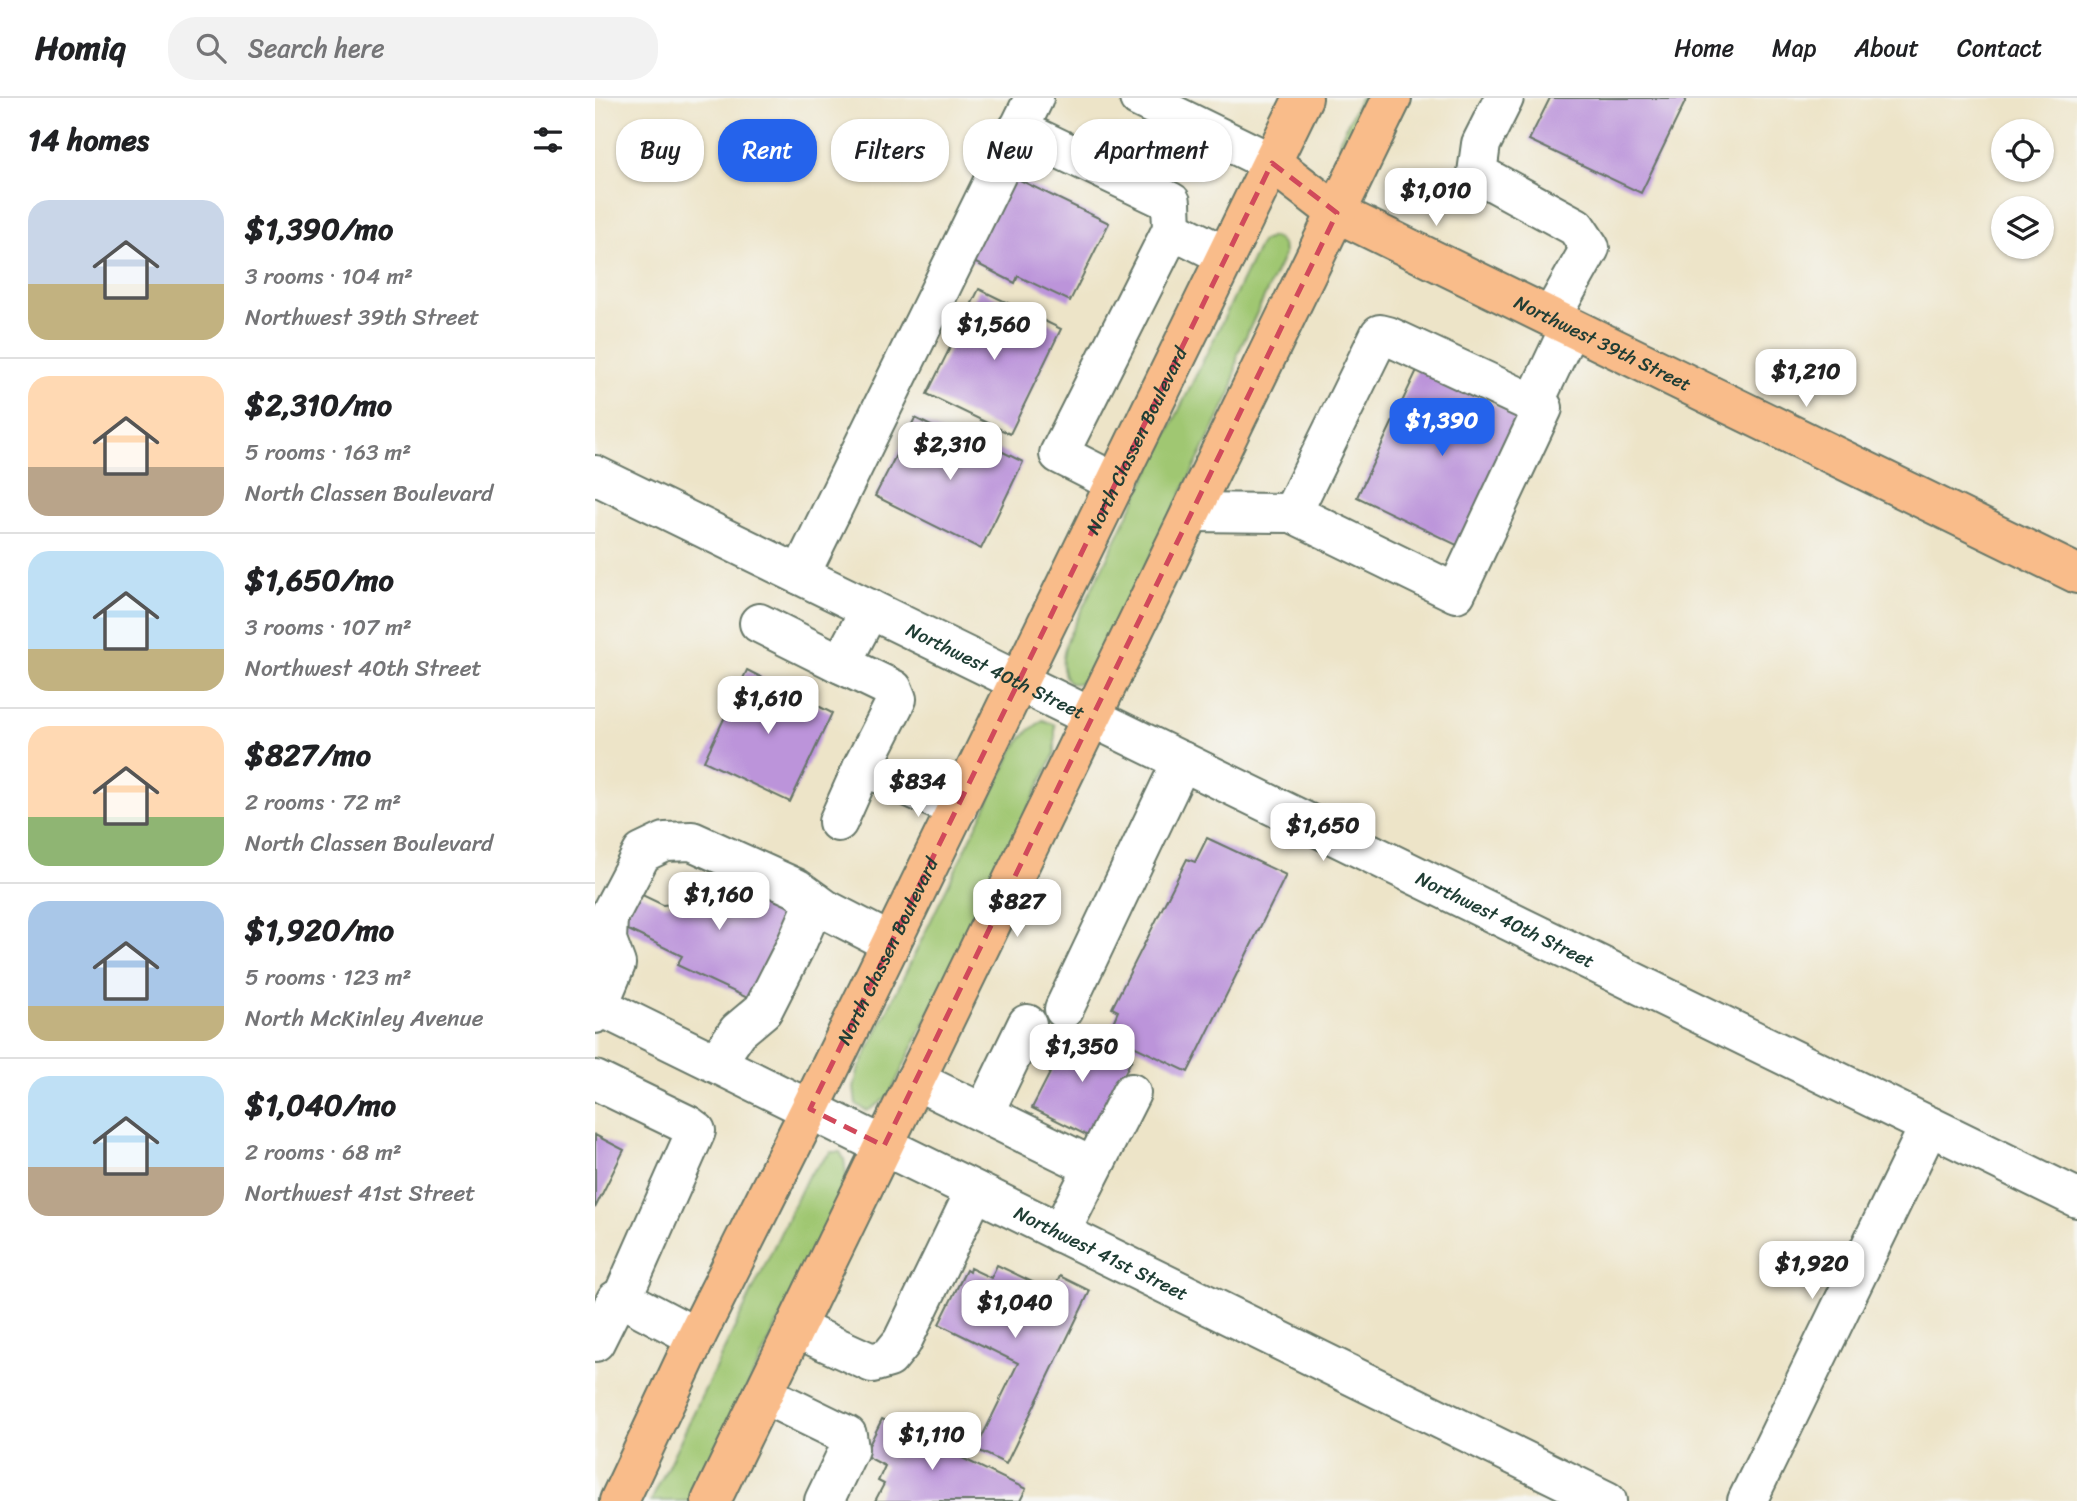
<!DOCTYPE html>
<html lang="en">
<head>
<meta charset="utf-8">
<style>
  :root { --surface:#fff; --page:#f2f2f2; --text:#202124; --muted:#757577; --line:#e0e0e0; --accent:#2563eb }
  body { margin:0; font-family:Sriracha,sans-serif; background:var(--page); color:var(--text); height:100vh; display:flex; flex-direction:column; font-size:26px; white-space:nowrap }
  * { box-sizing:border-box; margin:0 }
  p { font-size:23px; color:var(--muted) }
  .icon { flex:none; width:38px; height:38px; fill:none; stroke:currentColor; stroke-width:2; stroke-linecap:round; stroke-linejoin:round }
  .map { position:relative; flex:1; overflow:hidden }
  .sheet { display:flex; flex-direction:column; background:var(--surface); width:595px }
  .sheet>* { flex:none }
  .hud { position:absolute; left:21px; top:21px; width:665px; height:63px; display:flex; gap:14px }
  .controls { position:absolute; left:1396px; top:21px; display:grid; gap:14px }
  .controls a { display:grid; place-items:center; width:63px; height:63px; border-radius:50%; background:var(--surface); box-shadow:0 2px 5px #0004; font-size:35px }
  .price { position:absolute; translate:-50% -60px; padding:0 16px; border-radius:14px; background:#fff; color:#222; font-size:23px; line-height:46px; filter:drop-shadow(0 2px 4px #0008) }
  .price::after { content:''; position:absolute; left:50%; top:42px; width:21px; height:16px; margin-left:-10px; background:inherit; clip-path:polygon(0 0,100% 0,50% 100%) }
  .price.on { background:var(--accent); color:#fff }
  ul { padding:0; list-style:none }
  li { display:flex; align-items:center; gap:21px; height:175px; padding:0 28px }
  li+li { border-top:2px solid var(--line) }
  li span { display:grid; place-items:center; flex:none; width:196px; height:140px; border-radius:21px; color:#555 }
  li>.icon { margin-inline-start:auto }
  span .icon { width:84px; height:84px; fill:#fffc; stroke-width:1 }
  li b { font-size:30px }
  h2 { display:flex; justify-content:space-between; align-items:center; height:84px; padding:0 28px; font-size:30px }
  .pill { padding:0 24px; border-radius:28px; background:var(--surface); box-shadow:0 2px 5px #0004; font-size:24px; line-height:63px }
  .pill.on { background:var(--accent); color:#fff }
  header { display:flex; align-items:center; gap:42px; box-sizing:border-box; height:98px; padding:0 35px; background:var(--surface); border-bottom:2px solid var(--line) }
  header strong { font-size:33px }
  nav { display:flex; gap:38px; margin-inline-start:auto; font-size:24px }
  .search { width:490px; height:63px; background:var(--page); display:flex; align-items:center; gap:18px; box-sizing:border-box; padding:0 24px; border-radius:28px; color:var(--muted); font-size:26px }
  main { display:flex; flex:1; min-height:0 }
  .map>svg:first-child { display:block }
</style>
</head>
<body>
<header>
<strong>Homiq</strong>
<div class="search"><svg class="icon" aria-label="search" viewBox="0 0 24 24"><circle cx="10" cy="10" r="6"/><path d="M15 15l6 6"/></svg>Search here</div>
<nav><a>Home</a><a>Map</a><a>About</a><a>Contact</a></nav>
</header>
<main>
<section class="sheet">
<h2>14 homes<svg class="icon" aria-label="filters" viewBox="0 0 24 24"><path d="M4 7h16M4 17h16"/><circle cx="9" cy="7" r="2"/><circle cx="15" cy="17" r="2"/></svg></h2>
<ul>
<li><span style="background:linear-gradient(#c9d6e8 60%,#c2b280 0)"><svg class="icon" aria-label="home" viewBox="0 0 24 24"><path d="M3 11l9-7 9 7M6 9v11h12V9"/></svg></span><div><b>$1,390/mo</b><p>3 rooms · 104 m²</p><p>Northwest 39th Street</p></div></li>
<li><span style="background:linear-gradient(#ffd9b3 65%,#b9a48a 0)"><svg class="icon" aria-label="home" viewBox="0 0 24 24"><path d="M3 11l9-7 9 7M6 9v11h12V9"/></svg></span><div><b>$2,310/mo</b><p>5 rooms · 163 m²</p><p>North Classen Boulevard</p></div></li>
<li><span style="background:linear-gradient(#bfe0f5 70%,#c2b280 0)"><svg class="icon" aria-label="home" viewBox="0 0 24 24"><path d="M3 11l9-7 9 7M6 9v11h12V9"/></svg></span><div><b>$1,650/mo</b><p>3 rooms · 107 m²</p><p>Northwest 40th Street</p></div></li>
<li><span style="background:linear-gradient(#ffd9b3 65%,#8fb573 0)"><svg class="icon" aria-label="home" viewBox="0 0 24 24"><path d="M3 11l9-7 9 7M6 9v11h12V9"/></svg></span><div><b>$827/mo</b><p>2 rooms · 72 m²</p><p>North Classen Boulevard</p></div></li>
<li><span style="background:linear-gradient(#a9c7e8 75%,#c2b280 0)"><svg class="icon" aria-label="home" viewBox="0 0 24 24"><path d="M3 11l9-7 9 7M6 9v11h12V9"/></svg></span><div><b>$1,920/mo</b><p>5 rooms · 123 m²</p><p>North McKinley Avenue</p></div></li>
<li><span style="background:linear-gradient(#bfe0f5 65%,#b9a48a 0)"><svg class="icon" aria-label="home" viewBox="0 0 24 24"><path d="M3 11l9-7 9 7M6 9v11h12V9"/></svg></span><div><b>$1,040/mo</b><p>2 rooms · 68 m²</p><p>Northwest 41st Street</p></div></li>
</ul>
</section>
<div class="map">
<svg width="1482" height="1403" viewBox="0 0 1482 1403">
  <rect width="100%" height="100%" fill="#f6f6f2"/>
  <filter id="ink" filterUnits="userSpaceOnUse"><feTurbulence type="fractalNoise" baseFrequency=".0143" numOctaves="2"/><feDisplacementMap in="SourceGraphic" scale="14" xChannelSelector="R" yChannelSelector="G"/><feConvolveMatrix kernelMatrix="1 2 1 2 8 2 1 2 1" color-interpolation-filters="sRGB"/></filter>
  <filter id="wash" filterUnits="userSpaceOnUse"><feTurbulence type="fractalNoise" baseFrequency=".00686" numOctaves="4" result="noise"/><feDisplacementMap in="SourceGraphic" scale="28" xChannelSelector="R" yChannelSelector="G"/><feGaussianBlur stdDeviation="1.57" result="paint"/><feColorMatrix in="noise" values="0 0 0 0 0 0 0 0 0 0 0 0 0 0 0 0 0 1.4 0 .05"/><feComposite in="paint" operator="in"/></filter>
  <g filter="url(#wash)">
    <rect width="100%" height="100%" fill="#ede4c8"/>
    <g fill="#a0c772" stroke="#608253" stroke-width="2">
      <polygon points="765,0 780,0 750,53 746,52 744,47 745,41"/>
      <path d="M 677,139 C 685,141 689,148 689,157 L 643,255 L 637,293 L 498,576 C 490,582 485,587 475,585 C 463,573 468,555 473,540 L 666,144 Z"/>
      <polygon points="448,622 460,627 460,655 295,996 285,1005 272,1013 261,1006 259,990 263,973 419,651 431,635"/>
      <polygon points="236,1054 245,1054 249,1061 252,1083 97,1403 56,1403 213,1078"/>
    </g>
    <g id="blocks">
      <g fill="#bc94da">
        <polygon points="955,0 1092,0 1046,95 934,42"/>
        <polygon points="410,75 514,125 475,203 423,178 420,185 369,159"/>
        <polygon points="384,191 466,231 415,336 332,296"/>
        <polygon points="823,270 932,322 870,451 762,399"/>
        <polygon points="320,320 370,345 374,337 428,364 386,451 280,398"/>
        <polygon points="152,572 237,615 195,704 109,663"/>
        <polygon points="612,740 691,777 593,974 513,936 523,913 517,910 592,761 600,764"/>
        <polygon points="127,772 205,810 161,904 82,867 87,858 23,827 39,793 68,807 114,802"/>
        <polygon points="477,932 537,961 497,1040 437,1010"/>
        <polygon points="0,1037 29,1052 0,1110"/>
        <polygon points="402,1167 458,1194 465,1178 495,1193 411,1366 381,1351 423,1265 344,1226 371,1172 374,1174 375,1170 396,1180"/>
        <polygon points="287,1321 431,1391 425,1403 280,1403 289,1386 283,1383 290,1368 269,1357"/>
      </g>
    </g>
  </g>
  <g filter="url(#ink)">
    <use href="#blocks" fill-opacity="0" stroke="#677768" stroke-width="2"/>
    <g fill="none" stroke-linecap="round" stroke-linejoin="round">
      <defs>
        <g id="minor">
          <polyline points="544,0 677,65"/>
          <polyline points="909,0 886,46 882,75 981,129 995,150 956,219"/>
          <polyline points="423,31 576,104 577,131"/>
          <polyline points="939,305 975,229"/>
          <path id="s1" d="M 0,377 L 1482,1100"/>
          <polyline points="521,385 464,356 577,131 631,158"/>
          <polyline points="596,414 697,415 861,495 948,310 793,238 785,236 697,415"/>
          <polyline points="205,477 439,0"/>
          <polyline points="275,511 246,566 298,591 302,601 268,668 362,711"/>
          <polyline points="164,525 246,566"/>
          <polyline points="243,724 268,668"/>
          <path id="s2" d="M 0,906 L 1012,1403"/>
          <polyline points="469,911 587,663"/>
          <polyline points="0,916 21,866 12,842 13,820 47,755 70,744 97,743 201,790 230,811 296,845"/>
          <polyline points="121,965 143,933 168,912 201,847 220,804"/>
          <polyline points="0,982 93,1027 101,1033 27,1200"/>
          <polyline points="320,982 498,1069"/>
          <polyline points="389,1015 432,926"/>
          <polyline points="465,1135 536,995"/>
          <polyline points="200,1230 277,1265 294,1260 307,1244 380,1093"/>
          <polyline points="0,1244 21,1202 27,1200 101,1239"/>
          <polyline points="168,1296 252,1337 254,1351 229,1403"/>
          <polyline points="1152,1403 1334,1028"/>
        </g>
        <g id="major">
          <path id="s3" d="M 677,65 L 742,115 L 1482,476"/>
          <path id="s4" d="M 24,1403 L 101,1239 L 215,1011 L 708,0"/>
          <polyline points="116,1403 797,0"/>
        </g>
      </defs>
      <use href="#minor" stroke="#677768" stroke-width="42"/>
      <use href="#major" stroke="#677768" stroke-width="42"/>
      <use href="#minor" stroke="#fff" stroke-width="38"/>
      <use href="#major" stroke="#f9bc8a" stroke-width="38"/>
    </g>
  </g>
  <path fill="none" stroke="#d1495b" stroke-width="5" stroke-dasharray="14 9" stroke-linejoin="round" d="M 677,65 L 742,115 L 289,1048 L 215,1011 Z"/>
  <g text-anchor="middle" stroke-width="5" stroke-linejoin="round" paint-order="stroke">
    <g font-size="19" fill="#1f3d34" stroke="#f6f6f2">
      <text dy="7" stroke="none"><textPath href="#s3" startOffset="378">Northwest 39th Street</textPath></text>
      <text dy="7" stroke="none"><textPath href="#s4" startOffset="1180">North Classen Boulevard</textPath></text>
      <text dy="7" stroke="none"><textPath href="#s1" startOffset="446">Northwest 40th Street</textPath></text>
      <text dy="7" stroke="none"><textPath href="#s1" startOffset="1013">Northwest 40th Street</textPath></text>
      <text dy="7" stroke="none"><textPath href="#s4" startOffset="612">North Classen Boulevard</textPath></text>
      <text dy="7" stroke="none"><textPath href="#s2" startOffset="564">Northwest 41st Street</textPath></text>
    </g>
  </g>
</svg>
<div class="controls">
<a><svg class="icon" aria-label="locate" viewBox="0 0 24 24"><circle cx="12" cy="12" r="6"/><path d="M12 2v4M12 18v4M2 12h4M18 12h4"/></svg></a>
<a><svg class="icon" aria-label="layers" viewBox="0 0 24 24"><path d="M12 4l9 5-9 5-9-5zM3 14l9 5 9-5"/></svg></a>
</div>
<b class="price" style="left:841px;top:130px">$1,010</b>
<b class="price" style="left:399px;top:264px">$1,560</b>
<b class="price" style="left:1211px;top:311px">$1,210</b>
<b class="price on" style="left:847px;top:360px">$1,390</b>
<b class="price" style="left:355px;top:384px">$2,310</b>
<b class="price" style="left:173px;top:638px">$1,610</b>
<b class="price" style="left:323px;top:721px">$834</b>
<b class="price" style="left:728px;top:765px">$1,650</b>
<b class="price" style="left:124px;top:834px">$1,160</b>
<b class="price" style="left:422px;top:841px">$827</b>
<b class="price" style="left:487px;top:986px">$1,350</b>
<b class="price" style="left:1217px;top:1203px">$1,920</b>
<b class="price" style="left:420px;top:1242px">$1,040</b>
<b class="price" style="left:337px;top:1374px">$1,110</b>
<div class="hud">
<a class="pill">Buy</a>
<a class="pill on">Rent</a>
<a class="pill">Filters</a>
<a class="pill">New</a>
<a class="pill">Apartment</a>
</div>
</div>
</main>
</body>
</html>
